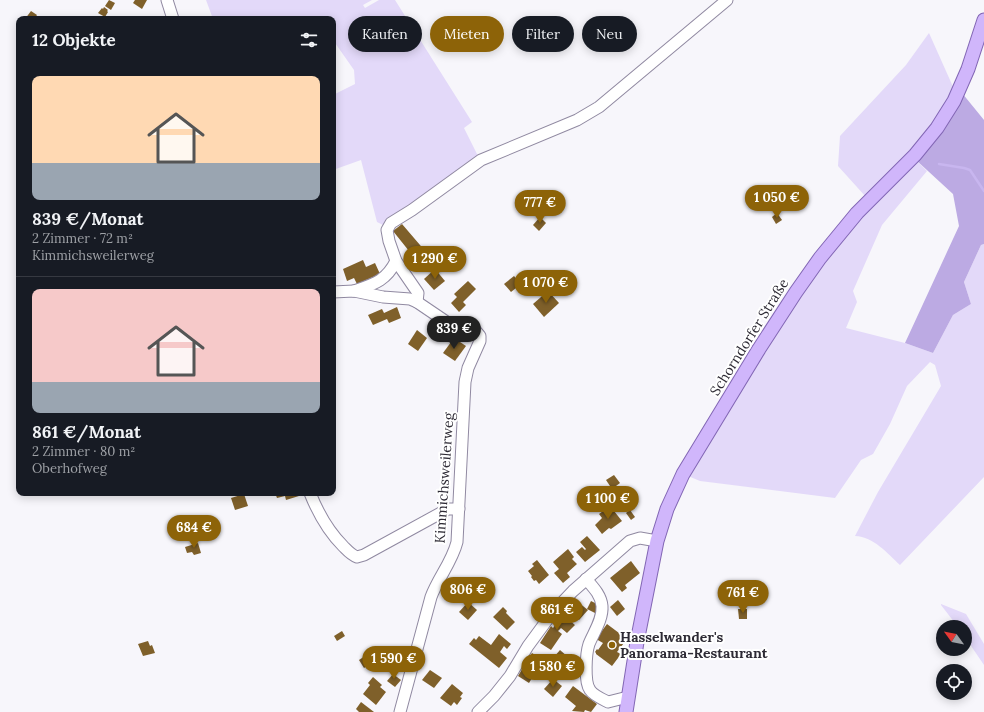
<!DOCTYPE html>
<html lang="de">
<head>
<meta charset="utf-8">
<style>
  :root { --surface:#171b24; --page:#20242c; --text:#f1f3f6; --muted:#9ea1a6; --line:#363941; --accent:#8d6308 }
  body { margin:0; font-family:Lora,serif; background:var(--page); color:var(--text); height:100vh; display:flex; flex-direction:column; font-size:15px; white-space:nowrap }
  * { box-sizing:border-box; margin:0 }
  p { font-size:13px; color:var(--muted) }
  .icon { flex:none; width:22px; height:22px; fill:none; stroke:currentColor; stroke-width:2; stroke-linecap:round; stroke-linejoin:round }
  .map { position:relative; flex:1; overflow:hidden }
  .details { position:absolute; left:16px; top:16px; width:320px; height:480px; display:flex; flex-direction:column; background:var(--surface); border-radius:8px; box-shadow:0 2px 10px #0003 }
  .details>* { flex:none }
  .hud { position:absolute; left:348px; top:16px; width:380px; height:36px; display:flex; gap:8px }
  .needle { width:26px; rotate:303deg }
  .fabs { position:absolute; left:936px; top:620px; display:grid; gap:8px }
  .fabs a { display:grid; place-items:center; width:36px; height:36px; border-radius:50%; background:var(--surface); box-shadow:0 2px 10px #0003; font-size:20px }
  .price { position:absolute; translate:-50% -34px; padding:0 9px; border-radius:14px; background:var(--accent); color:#fff; font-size:13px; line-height:26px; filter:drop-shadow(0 1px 2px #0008) }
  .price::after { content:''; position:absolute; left:50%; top:24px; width:12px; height:9px; margin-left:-6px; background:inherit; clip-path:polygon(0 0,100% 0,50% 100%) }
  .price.current { background:#222; color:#fff }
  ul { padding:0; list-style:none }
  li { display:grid; align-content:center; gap:8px; height:212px; padding:0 16px }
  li+li { border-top:1px solid var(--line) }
  li span { display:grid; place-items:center; height:124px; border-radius:8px; color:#555 }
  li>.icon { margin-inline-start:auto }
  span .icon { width:72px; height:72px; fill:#fffc; stroke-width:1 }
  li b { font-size:17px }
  h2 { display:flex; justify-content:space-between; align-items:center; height:48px; padding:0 16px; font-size:17px }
  .chip { padding:0 14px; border-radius:18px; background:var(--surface); box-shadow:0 2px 10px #0003; font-size:14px; line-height:36px }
  .chip.current { background:var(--accent); color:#fff }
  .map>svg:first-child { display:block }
</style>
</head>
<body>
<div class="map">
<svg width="984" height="712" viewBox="0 0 984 712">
  <rect width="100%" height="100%" fill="#f7f6fb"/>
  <g fill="#e3d9f9">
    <polygon points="206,0 372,0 363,5 365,8 379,0 395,0 472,122 464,128 479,158 385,226 377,222 361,160 333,170 333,95 355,84 354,70 333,40 333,19 213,19"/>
    <polygon points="929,33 954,89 922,140 866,197 838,166 840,136 906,65"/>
    <path d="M 916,160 L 927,171 L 882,225 L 853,291 L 857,302 L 846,328 L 905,343 L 933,353 L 953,315 L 971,304 L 964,282 L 981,245 L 984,244 L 984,477 L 900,565 C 887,553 874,537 855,536 L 878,492 L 941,386 L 935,365 L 930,362 L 907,386 L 890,424 L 873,454 L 861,460 L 835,498 L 700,481 L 688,476 L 762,353 L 836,244 Z"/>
    <polygon points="941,604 966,614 984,644 984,665 965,637 965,627 958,627 941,605"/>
  </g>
  <polygon fill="#bcaae3" points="962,93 984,120 984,244 981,245 964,282 971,304 953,315 933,353 905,343 959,226 953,194 916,160"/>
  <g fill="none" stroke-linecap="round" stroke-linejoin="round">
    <polyline stroke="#c8b6ef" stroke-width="2.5" points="939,164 964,168 970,170 984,191"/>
  </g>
  <g fill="#7f602a">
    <polygon points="109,0 115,3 111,10 105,6"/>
    <polygon points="135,0 147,0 142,9 133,3"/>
    <polygon points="104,7 108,10 107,11 108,12 105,17 98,13 102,8 103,9"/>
    <polygon points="31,11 37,15 35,18 37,19 25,19"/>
    <polygon points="777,213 782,220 776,224 772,217"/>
    <polygon points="540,217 546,223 539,231 533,225"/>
    <polygon points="402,224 426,252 419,257 412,248 409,251 393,231"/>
    <polygon points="415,254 419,261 412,266 407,259"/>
    <polygon points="363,260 366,267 375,263 380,274 357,284 354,278 347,281 343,269"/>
    <polygon points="435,269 445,281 434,290 424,279"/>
    <polygon points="514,276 521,284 511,292 504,284"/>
    <polygon points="468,281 476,289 463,302 466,305 459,312 451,303 457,297 454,294"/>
    <polygon points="548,291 559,303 544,317 533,304"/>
    <polygon points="397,307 401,318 389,323 387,319 373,325 368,315 382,309 384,313"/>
    <polygon points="417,330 427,338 418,351 408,344"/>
    <polygon points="454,338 466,346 455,361 443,353"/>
    <polygon points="614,475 620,483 612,489 606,480"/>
    <polygon points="629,490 636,500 628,506 620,497"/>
    <polygon points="275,493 298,493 299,496 286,500 285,496 277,498"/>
    <polygon points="244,494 248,506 235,510 231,498"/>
    <polygon points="610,506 622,521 611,529 609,528 602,534 595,525 602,518 599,514"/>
    <polygon points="630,510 635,517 631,520 626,513"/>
    <polygon points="587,536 600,550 585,562 576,552 582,547 585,550 586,549 580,542"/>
    <polygon points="198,543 201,553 194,555 192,552 187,553 185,547"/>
    <polygon points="568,549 574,557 572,559 577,564 567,573 570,577 563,583 554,573 559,569 553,562"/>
    <polygon points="537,560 549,575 539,584 536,580 534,581 531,577 532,576 528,571 534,566 532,564"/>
    <polygon points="631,561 640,573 625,585 627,588 622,592 610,578"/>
    <polygon points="574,599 588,610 579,620 566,609"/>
    <polygon points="618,600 625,609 617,616 610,607"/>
    <polygon points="591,601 599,605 595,613 587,609"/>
    <polygon points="468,602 477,610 468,620 459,612"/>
    <polygon points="503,607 507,611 506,613 515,622 507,630 493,617"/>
    <polygon points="738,609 747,609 747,619 739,619"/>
    <polygon points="561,613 575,625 567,633 561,628 558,631 562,634 551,650 540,643 551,626 553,628 556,624 554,621"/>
    <polygon points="607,624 627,639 617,652 621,654 612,666 596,654 596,653 595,652 597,649 598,650 603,643 596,639"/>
    <polygon points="342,631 345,636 337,641 334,636"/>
    <polygon points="499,634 511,644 507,649 504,646 500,652 507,658 499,668 469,644 474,638 476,640 479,636 491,645"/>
    <polygon points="148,641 150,646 152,645 155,653 143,656 138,644"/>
    <polygon points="560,650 568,657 562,664 554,657"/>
    <polygon points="532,653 543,660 529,683 518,676"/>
    <polygon points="365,656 370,664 364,668 359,660"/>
    <polygon points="570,663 577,669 571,675 564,669"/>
    <polygon points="430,670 442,678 434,688 422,680"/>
    <polygon points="393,674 401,680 395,687 387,681"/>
    <polygon points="373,677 382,685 380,687 386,692 376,705 363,694 370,685 368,683"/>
    <polygon points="553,679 562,686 553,697 544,689"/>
    <polygon points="452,684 463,693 460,697 462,698 457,705 454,702 451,706 440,698"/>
    <polygon points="573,686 597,704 591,712 585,710 584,712 572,711 576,706 565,697"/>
    <polygon points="361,702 374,712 359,712 356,709"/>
  </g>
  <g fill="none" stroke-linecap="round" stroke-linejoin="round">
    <defs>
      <g id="minor">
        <polyline points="167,0 173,19"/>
        <path d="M 354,291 C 374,284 386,281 396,261"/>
        <path d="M 333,292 L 354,291 L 383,297 L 410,299 L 417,302 L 448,323 L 475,330 L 480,336 L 480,341 L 468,368 L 465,382 L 457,542 C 452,562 438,578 431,597 L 400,712"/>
        <polyline points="417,302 418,293 396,261 389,241 387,230 391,223 412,210 481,160 577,120 599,107 727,0"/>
        <path d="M 310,493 C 318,513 327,530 343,546 C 347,550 351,555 357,557 L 364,555 L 448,509 L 459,509"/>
        <path d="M 586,579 C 593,587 601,595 602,606 C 603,619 594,632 589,644 C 586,653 584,682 590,690 C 593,695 602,699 608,702 L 628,697"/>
        <polyline points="478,712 494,696 510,676 528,646 553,612 573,591 630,541 640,538 657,541"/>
      </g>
      <polyline id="major" points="626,712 637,642 657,541 667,509 683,474 759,349 796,292 820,258 857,213 915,155 937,128 954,101 968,69 984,20"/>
    </defs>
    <use href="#minor" stroke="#9089a1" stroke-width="13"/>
    <use href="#major" stroke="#8266b4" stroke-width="15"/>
    <use href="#minor" stroke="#fff" stroke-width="11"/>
    <use href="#major" stroke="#d0b6fb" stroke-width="13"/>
  </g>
  <circle fill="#8d6308" stroke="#fff" stroke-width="1.5" cx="612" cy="645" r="4"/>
  <g text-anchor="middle" stroke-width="4" stroke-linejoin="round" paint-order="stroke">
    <g font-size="14" fill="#2e2b35" stroke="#fff">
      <text transform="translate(749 337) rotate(-58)" y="5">Schorndorfer Straße</text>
      <text transform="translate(444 478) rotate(-86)" y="5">Kimmichsweilerweg</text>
    </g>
    <g font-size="14" font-weight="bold" fill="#2e2b35" stroke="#fff" text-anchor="start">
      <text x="620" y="642">Hasselwander's<tspan x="620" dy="16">Panorama-Restaurant</tspan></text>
    </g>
  </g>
</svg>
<div class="fabs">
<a><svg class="needle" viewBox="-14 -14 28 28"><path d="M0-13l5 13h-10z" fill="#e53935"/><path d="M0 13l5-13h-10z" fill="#9ea1a6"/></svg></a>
<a><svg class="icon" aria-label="locate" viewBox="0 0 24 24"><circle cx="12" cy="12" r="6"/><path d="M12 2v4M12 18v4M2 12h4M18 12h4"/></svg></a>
</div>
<b class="price" style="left:777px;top:219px">1 050 €</b>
<b class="price" style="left:540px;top:224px">777 €</b>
<b class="price" style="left:435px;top:280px">1 290 €</b>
<b class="price" style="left:546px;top:304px">1 070 €</b>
<b class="price current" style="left:454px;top:350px">839 €</b>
<b class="price" style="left:608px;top:520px">1 100 €</b>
<b class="price" style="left:194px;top:549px">684 €</b>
<b class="price" style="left:468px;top:611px">806 €</b>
<b class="price" style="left:743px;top:614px">761 €</b>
<b class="price" style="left:557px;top:631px">861 €</b>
<b class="price" style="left:394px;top:680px">1 590 €</b>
<b class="price" style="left:553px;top:688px">1 580 €</b>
<div class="hud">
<a class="chip">Kaufen</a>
<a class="chip current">Mieten</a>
<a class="chip">Filter</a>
<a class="chip">Neu</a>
</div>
<section class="details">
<h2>12 Objekte<svg class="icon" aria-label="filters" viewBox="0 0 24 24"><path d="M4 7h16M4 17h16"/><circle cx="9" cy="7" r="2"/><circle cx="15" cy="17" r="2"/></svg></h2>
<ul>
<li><span style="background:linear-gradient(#ffd9b3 70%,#9aa5b1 0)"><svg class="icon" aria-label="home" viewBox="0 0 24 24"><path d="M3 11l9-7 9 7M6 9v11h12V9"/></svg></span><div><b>839 €/Monat</b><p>2 Zimmer · 72 m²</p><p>Kimmichsweilerweg</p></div></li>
<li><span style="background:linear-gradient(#f6c9c9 75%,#9aa5b1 0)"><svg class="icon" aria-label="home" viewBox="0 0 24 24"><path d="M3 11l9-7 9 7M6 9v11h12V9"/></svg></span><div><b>861 €/Monat</b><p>2 Zimmer · 80 m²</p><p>Oberhofweg</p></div></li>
</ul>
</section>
</div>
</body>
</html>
